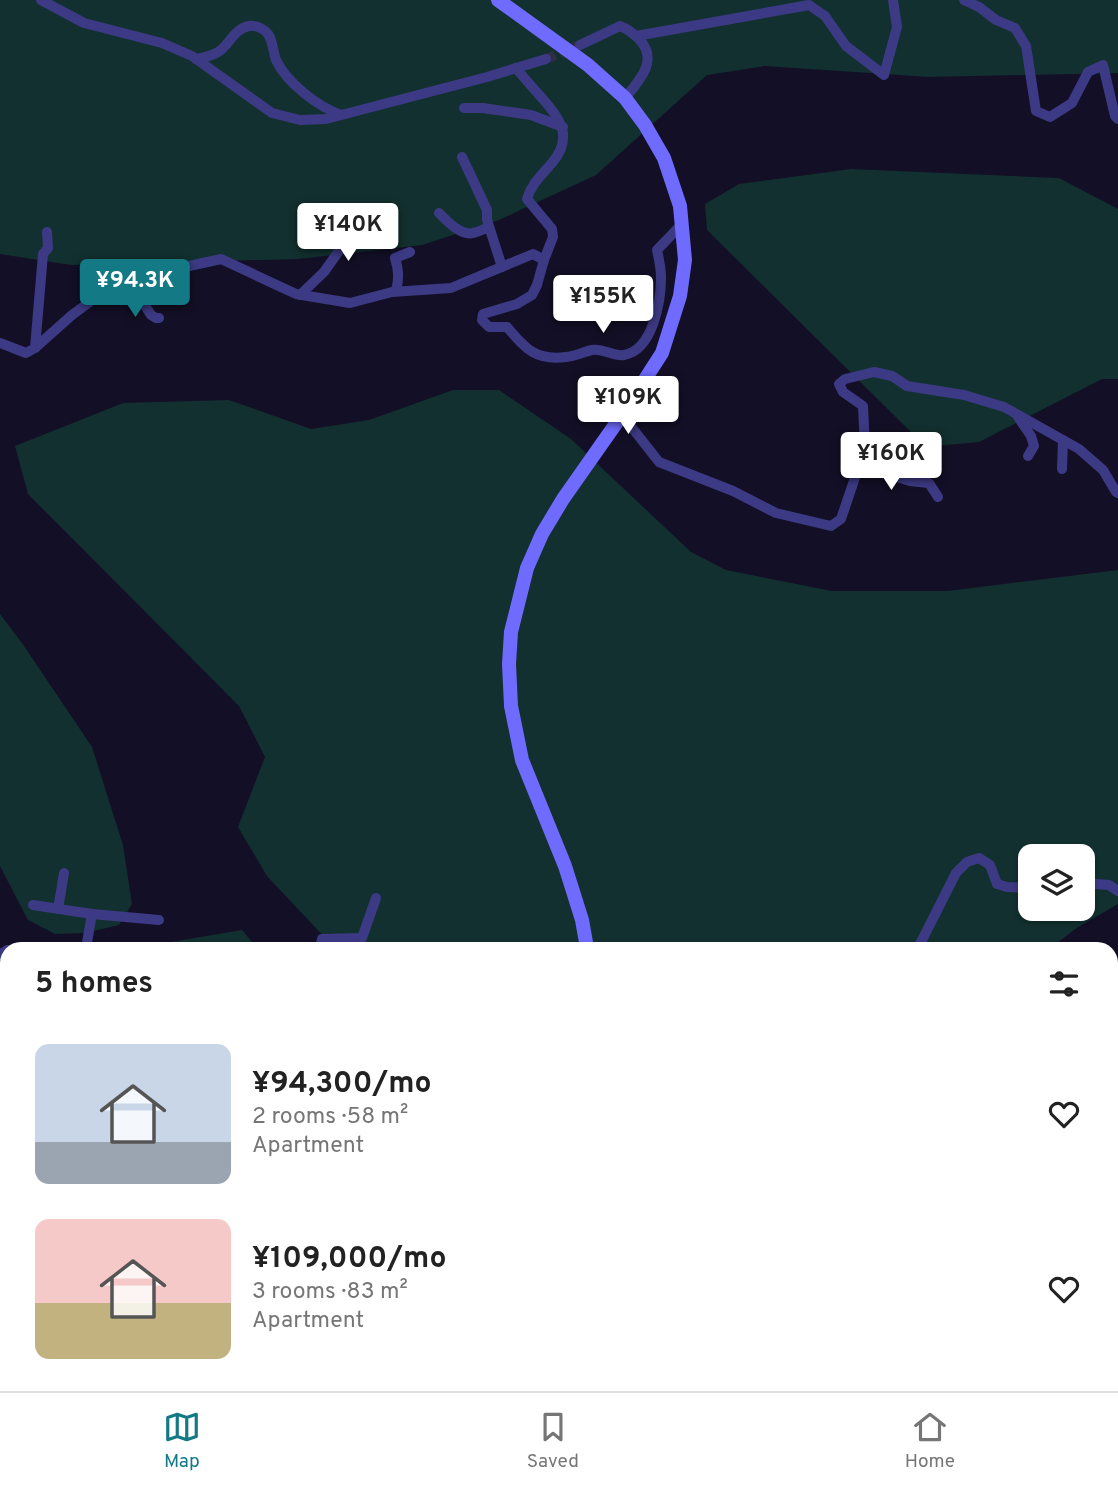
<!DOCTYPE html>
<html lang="en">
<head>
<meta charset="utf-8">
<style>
  :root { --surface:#fff; --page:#f6f6f6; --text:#222; --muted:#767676; --line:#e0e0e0; --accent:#137a85 }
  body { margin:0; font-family:Overpass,sans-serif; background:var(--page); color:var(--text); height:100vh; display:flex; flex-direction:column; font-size:26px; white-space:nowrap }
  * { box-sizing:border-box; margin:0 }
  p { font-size:23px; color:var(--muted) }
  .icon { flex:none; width:38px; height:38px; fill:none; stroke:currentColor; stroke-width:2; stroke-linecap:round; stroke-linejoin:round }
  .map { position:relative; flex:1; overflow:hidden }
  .details { position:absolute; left:0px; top:942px; width:1118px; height:450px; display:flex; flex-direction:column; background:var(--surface); border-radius:21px 21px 0 0; box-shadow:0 2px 5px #0004 }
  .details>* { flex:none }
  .tools { position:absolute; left:1018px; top:844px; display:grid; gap:14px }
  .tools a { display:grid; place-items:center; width:77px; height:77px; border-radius:14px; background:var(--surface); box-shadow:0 2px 5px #0004; font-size:35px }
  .price { position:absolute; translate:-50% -60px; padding:0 16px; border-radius:7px; background:#fff; color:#222; font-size:23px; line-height:46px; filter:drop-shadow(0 2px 4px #0008) }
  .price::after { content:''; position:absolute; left:50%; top:42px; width:21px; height:16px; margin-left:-10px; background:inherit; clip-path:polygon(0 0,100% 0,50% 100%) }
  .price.selected { background:var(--accent); color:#fff }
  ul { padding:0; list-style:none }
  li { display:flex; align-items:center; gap:21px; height:175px; padding:0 35px }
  li span { display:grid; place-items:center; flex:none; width:196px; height:140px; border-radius:14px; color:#555 }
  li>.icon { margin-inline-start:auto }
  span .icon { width:84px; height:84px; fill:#fffc; stroke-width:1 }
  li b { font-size:30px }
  h2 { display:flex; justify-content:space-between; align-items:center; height:84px; padding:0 35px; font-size:30px }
  .menu { display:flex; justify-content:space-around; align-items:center; height:98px; border-top:2px solid var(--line); background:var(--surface); font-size:19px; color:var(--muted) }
  .menu a { display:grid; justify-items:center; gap:4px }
  .menu .selected { color:var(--accent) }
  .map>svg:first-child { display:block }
</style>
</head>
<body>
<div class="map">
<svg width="1118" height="1391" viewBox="0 0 1118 1391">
  <rect width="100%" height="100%" fill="#130f26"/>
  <g fill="#12302f" fill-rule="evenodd">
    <polygon points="0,0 1118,0 1118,73 929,77 765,66 707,75 596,175 499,220 422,245 298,259 71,265 0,254"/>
    <polygon points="851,169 1059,178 1118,209 1118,379 1102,379 979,442 926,447 707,230 705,204 739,184"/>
    <path d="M 453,390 L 499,390 L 571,439 L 691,552 L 726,570 L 832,591 L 948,591 L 1118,570 L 1118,904 L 1075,929 L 1051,948 L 554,948 L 550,946 L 545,948 L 342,948 L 328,941 L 267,876 L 238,827 L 265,757 L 239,706 L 28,494 L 15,446 L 123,403 L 229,400 L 311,429 L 369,420 ZM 1031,856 L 1083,856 L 1083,908 L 1031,908 Z"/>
    <polygon points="0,614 24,646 92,747 123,845 132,904 119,925 85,933 55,934 28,920 0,866"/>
    <polygon points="242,930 257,948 164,948 165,943"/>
    <polygon points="1111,1330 1118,1333 1118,1391 968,1391 970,1384 1111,1384"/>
  </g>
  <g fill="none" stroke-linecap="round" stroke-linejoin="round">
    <polyline stroke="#0c2248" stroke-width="3.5" points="631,1384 634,1391"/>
    <polyline stroke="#0c2248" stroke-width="23" points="0,1219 7,1230"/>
    <polyline stroke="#312d47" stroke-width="10" stroke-dasharray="10 5" stroke-linecap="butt" points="546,59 580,45"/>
    <g stroke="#3d3a85" stroke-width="10">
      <polyline points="41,0 84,23 162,43 192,56 272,113 300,120 326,119 487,77 546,59"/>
      <polyline points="964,0 979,7 996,20 1015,28 1026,46 1036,111 1050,117 1072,103 1088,72 1103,65 1115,116 1118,119"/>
      <polyline points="636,36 809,5 825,16 846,46 884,75 897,27 893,0"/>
      <path d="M 580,45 L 620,26 C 628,29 633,33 639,39 C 659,60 640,80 625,98"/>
      <path d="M 196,59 C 205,57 214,56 221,50 C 230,42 236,28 249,26 C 257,25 263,28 268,34 C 273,41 273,52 276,60 C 287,83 317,106 341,115"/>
      <path d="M 516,68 C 524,78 533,88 541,97 C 560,118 574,137 552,163 C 542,175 531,184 527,199 L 552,229 L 553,237 L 544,260 L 537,285 L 532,295 L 517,304 L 483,314 L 482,320 L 489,327 L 507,327 C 525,348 535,361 566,357 C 575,356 583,352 592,350 C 603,348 614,357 624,355 C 653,350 661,301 661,277 C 661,268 659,259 657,250 L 682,224"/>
      <polyline points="464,108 483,108 531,115 563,127"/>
      <polyline points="462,157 487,210 487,220 502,267"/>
      <path d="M 439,213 C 447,221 461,236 473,233 C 478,232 484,229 489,227"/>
      <polyline points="130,282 151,315 156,318 159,318"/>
      <path d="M 396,291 C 399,279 399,271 395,258 L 410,252"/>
      <polyline points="300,295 324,272 351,234 381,212"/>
      <polyline points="0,343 26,353 35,348 72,315 106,290 153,274 221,259 296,294 350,303 392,292 451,288 533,254 544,260"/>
      <polyline points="35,348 43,254 48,248 47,232"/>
      <polyline points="622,415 659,462 733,491 776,513 831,526 841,519 865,448 863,406 843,392 839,384 845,379 874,372 892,376 907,386 964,395 1004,407 1079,449 1103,470 1116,492 1118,493"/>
      <polyline points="1018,417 1031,436 1034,446 1028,456"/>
      <polyline points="859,466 910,481 929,483 938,497"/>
      <polyline points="1062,469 1063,440"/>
      <polyline points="1083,883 1109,885 1118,891"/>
      <polyline points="33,905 92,914 86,948"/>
      <polyline points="58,909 64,873"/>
      <polyline points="92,914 159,920"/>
      <polyline points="280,947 284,948"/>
      <polyline points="16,948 26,947 37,948"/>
      <polyline points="320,948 322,939 362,938 376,898"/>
      <polyline points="918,948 956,873 967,862 979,858 990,865 997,884 1007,887 1031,888"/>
      <polyline points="0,955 7,950"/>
      <polyline points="0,1048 7,1041"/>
      <polyline points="0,1118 7,1126"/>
      <polyline points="0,1261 7,1270"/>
      <polyline points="0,1298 7,1297"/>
      <polyline points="60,1384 70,1391"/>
      <polyline points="246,1384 247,1391"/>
      <polyline points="545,1384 571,1391"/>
      <polyline points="788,1384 791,1391"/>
      <polyline points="804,1384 810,1391"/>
      <polyline points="652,1391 658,1384"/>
      <polyline points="740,1391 741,1384"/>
    </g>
    <g stroke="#6f6bff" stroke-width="14">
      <polyline points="498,0 588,65 625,98 645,125 664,158 680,206 685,260 680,296 662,353 622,415 563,499 542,534 527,568 511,632 509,664 511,706 522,760 565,866 582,920 587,948"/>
      <polyline points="410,1391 415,1384"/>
    </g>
  </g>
</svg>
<div class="tools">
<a><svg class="icon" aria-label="layers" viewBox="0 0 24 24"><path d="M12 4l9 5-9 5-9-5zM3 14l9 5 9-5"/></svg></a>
</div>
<b class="price" style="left:348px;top:263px">¥140K</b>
<b class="price selected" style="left:135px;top:319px">¥94.3K</b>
<b class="price" style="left:603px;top:335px">¥155K</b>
<b class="price" style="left:628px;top:436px">¥109K</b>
<b class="price" style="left:891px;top:492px">¥160K</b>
<section class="details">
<h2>5 homes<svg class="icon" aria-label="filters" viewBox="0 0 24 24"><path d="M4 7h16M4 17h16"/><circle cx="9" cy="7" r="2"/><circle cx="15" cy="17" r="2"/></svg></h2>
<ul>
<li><span style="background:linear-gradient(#c9d6e8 70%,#9aa5b1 0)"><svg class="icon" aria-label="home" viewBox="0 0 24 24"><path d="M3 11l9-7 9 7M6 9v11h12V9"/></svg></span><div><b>¥94,300/mo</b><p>2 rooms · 58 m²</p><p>Apartment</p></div><svg class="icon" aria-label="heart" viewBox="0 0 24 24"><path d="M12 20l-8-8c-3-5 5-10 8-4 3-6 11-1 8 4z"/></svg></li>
<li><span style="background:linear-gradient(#f6c9c9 60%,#c2b280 0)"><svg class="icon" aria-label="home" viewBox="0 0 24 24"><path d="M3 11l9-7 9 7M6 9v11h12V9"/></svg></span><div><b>¥109,000/mo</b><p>3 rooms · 83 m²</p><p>Apartment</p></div><svg class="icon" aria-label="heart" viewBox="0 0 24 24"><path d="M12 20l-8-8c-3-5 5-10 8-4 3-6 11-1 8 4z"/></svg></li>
</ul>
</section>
</div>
<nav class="menu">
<a class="selected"><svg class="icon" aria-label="map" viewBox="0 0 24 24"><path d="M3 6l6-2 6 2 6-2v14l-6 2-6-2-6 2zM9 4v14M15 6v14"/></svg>Map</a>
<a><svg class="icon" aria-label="saved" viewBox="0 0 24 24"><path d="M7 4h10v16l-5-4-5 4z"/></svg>Saved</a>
<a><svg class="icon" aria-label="home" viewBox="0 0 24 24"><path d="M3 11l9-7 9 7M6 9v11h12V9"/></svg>Home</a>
</nav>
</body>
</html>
